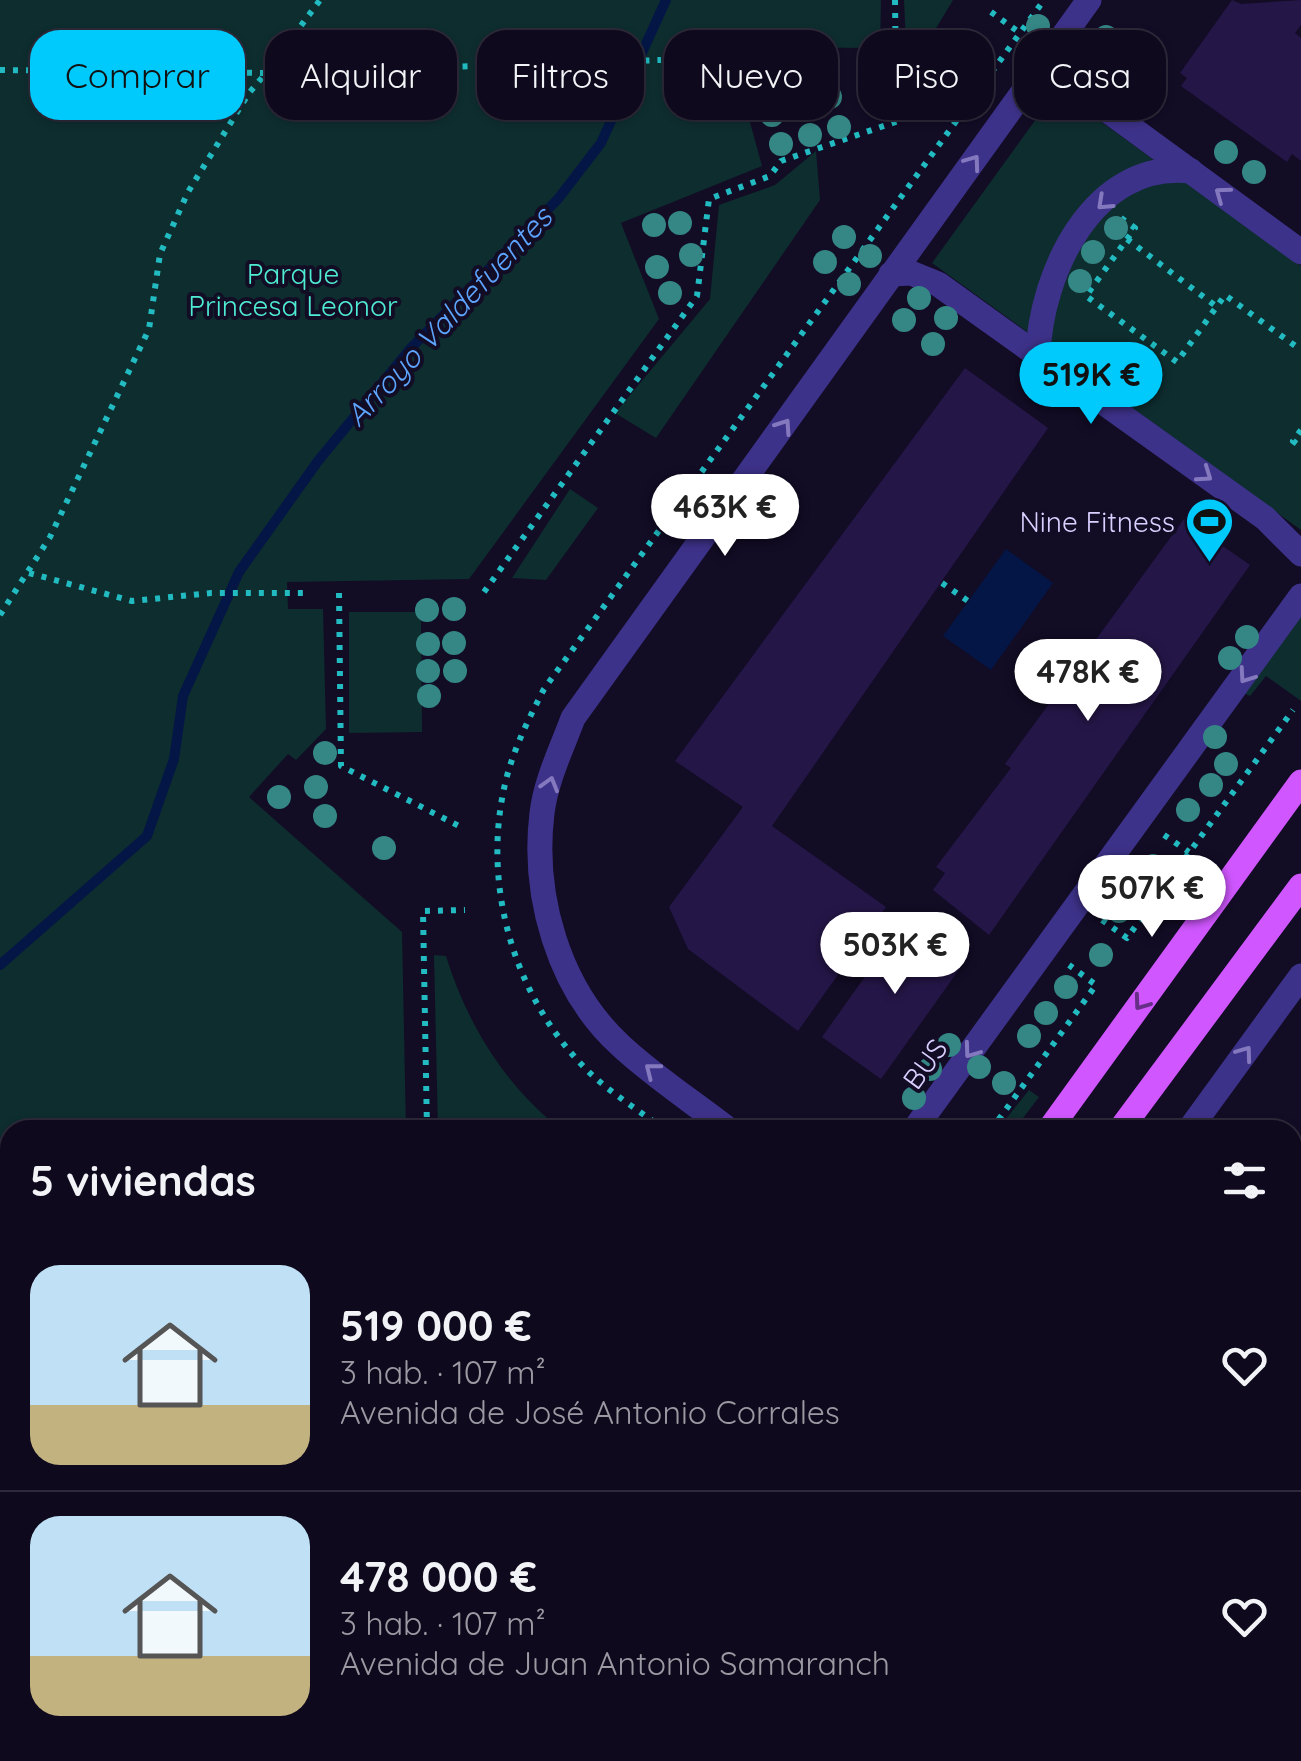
<!DOCTYPE html>
<html lang="es">
<head>
<meta charset="utf-8">
<style>
  :root { --surface:#0e091c; --page:#1c1729; --text:#f1f3f6; --muted:#9b9aa3; --line:#2e2a3b; --accent:#00c9fb }
  body { margin:0; font-family:Quicksand,sans-serif; background:var(--page); color:var(--text); height:100vh; display:flex; flex-direction:column; font-size:38px; white-space:nowrap }
  * { box-sizing:border-box; margin:0 }
  p { font-size:32px; color:var(--muted) }
  .icon { flex:none; width:55px; height:55px; fill:none; stroke:currentColor; stroke-width:2; stroke-linecap:round; stroke-linejoin:round }
  .map { position:relative; flex:1; overflow:hidden }
  .details { position:absolute; left:0px; top:1120px; width:1302px; height:642px; display:flex; flex-direction:column; background:var(--surface); border-radius:30px 30px 0 0; box-shadow:0 2px 8px #0004,0 0 0 2px var(--line) }
  .details>* { flex:none }
  .top-card { position:absolute; left:30px; top:30px; width:1242px; height:90px; display:flex; gap:20px }
  .price { position:absolute; translate:-50% -85px; padding:0 22px; border-radius:35px; background:#fff; color:#222; font-size:32px; line-height:65px; filter:drop-shadow(0 2px 5px #0008) }
  .price::after { content:''; position:absolute; left:50%; top:60px; width:30px; height:22px; margin-left:-15px; background:inherit; clip-path:polygon(0 0,100% 0,50% 100%) }
  .price.selected { background:var(--accent); color:#111 }
  ul { padding:0; list-style:none }
  li { display:flex; align-items:center; gap:30px; height:250px; padding:0 30px }
  li+li { border-top:2px solid var(--line) }
  li span { display:grid; place-items:center; flex:none; width:280px; height:200px; border-radius:30px; color:#555 }
  li>.icon { margin-inline-start:auto }
  span .icon { width:120px; height:120px; fill:#fffc; stroke-width:1 }
  li b { font-size:42px }
  h2 { display:flex; justify-content:space-between; align-items:center; height:120px; padding:0 30px; font-size:42px }
  .pill { padding:0 35px; border-radius:30px; background:var(--surface); box-shadow:0 2px 8px #0004,0 0 0 2px var(--line); font-size:35px; line-height:90px }
  .pill.selected { background:var(--accent); color:#111 }
  .map>svg:first-child { display:block }
</style>
</head>
<body>
<div class="map">
<svg width="1301" height="1761" viewBox="0 0 1301 1761">
  <rect width="100%" height="100%" fill="#120c25"/>
  <g fill="#0e2d2f">
    <polygon points="0,0 881,0 880,48 702,47 702,69 736,71 762,166 621,223 659,319 469,579 287,582 288,609 323,609 326,729 296,760 288,754 249,797 402,932 406,1130 10,1130 10,1218 0,1211"/>
    <polygon points="904,0 953,0 926,45 906,44"/>
    <polygon points="1057,90 1301,266 1301,530 932,263"/>
    <polygon points="816,151 820,200 656,438 615,413 710,299 719,205 775,185"/>
    <polygon points="570,489 598,508 546,580 512,578"/>
    <polygon points="349,612 421,612 422,732 349,733"/>
    <polygon points="1301,615 1301,701 1266,676 1250,696 1244,693"/>
    <path d="M 434,955 L 446,956 C 467,1024 505,1086 562,1130 L 438,1130 Z"/>
    <polygon points="1029,1090 1039,1097 1014,1130 997,1130"/>
  </g>
  <polygon fill="#041645" points="1006,549 1053,583 991,670 943,636"/>
  <g fill="none" stroke-linecap="round" stroke-linejoin="round">
    <polyline stroke="#041645" stroke-width="10" points="0,965 147,836 174,759 183,696 239,572 318,461 411,348 558,199 601,143 666,0"/>
  </g>
  <g fill="#251648">
    <polygon points="1232,0 1241,4 1301,0 1301,25 1295,33 1301,38 1301,161 1292,154 1287,162 1181,86 1187,78 1180,73"/>
    <polygon points="965,368 1048,428 772,826 886,907 798,1031 688,949 669,907 743,807 675,761"/>
    <polygon points="1184,519 1250,565 989,935 933,890 945,873 936,867 1011,768 1005,764"/>
    <polygon points="909,915 968,957 881,1079 822,1037"/>
    <polygon points="0,1279 10,1286 10,1339 0,1333"/>
    <polygon points="10,1420 10,1501 6,1503 0,1489 0,1424"/>
    <polygon points="1292,1442 1301,1442 1301,1761 1177,1761 1172,1752 1292,1752"/>
    <polygon points="0,1551 10,1552 10,1642 3,1707"/>
  </g>
  <g fill="none" stroke-linecap="round" stroke-linejoin="round">
    <g stroke="#21bbc1" stroke-width="6" stroke-dasharray="5 8" stroke-linecap="butt">
      <polyline points="895,0 896,78"/>
      <polyline points="991,12 1020,33"/>
      <polyline points="0,70 266,73 320,0"/>
      <polyline points="1121,218 1135,228 1086,296 1177,362 1225,295 1301,350"/>
      <polyline points="1127,239 1217,307"/>
      <polyline points="1301,430 1293,441 1301,447"/>
      <polyline points="29,573 132,601 211,593 307,593"/>
      <polyline points="942,583 968,601"/>
      <polyline points="484,592 697,296 709,199 770,176 781,161 913,116"/>
      <polyline points="339,593 341,766 461,827"/>
      <polyline points="0,615 50,537 149,329 160,254 188,192 249,93 266,73 661,60"/>
      <polyline points="1164,835 1189,852"/>
      <polyline points="1102,920 1127,938 1293,710"/>
      <polyline points="427,1130 423,911 465,910"/>
      <path d="M 665,1130 C 641,1112 614,1095 592,1075 C 514,1001 480,884 506,780 C 514,748 529,718 544,689 L 1044,0"/>
      <polyline points="991,1130 1096,985 1069,965"/>
      <polyline points="0,1241 10,1248"/>
      <polyline points="181,1761 213,1752"/>
      <polyline points="386,1761 411,1752"/>
    </g>
    <g stroke="#3d3289" stroke-width="25">
      <polyline points="1059,45 1068,74 1078,89 1301,252"/>
      <polyline points="891,274 911,273 938,284 1265,518 1301,554"/>
      <path d="M 1038,356 C 1040,275 1093,159 1191,171"/>
      <path d="M 729,1130 C 693,1102 653,1076 620,1045 C 558,988 532,895 542,813 C 546,780 562,748 573,718 L 1089,0"/>
      <polyline points="914,1130 1301,596"/>
      <polyline points="1189,1130 1301,976"/>
      <polyline points="1292,1731 1301,1731"/>
      <polyline points="451,1761 457,1752"/>
      <polyline points="499,1761 505,1752"/>
      <polyline points="686,1761 692,1752"/>
      <polyline points="733,1761 739,1752"/>
      <polyline points="1162,1761 1169,1752"/>
    </g>
    <g stroke="#d057ff" stroke-width="25">
      <polyline points="1049,1130 1301,782"/>
      <polyline points="1120,1130 1301,886"/>
      <polyline points="562,1761 568,1752"/>
      <polyline points="628,1761 634,1752"/>
    </g>
  </g>
  <g fill="#348785">
    <circle cx="1038" cy="26" r="12"/>
    <circle cx="1106" cy="37" r="12"/>
    <circle cx="1134" cy="58" r="12"/>
    <circle cx="1094" cy="61" r="12"/>
    <circle cx="821" cy="68" r="12"/>
    <circle cx="792" cy="76" r="12"/>
    <circle cx="763" cy="85" r="12"/>
    <circle cx="1119" cy="89" r="12"/>
    <circle cx="830" cy="97" r="12"/>
    <circle cx="801" cy="106" r="12"/>
    <circle cx="772" cy="115" r="12"/>
    <circle cx="839" cy="127" r="12"/>
    <circle cx="810" cy="135" r="12"/>
    <circle cx="781" cy="144" r="12"/>
    <circle cx="1226" cy="152" r="12"/>
    <circle cx="1254" cy="172" r="12"/>
    <circle cx="680" cy="223" r="12"/>
    <circle cx="654" cy="225" r="12"/>
    <circle cx="1116" cy="228" r="12"/>
    <circle cx="844" cy="237" r="12"/>
    <circle cx="1093" cy="252" r="12"/>
    <circle cx="691" cy="255" r="12"/>
    <circle cx="870" cy="256" r="12"/>
    <circle cx="825" cy="262" r="12"/>
    <circle cx="657" cy="267" r="12"/>
    <circle cx="1080" cy="281" r="12"/>
    <circle cx="849" cy="284" r="12"/>
    <circle cx="670" cy="293" r="12"/>
    <circle cx="919" cy="298" r="12"/>
    <circle cx="946" cy="318" r="12"/>
    <circle cx="904" cy="320" r="12"/>
    <circle cx="933" cy="344" r="12"/>
    <circle cx="454" cy="609" r="12"/>
    <circle cx="427" cy="610" r="12"/>
    <circle cx="1247" cy="637" r="12"/>
    <circle cx="454" cy="643" r="12"/>
    <circle cx="428" cy="644" r="12"/>
    <circle cx="1230" cy="658" r="12"/>
    <circle cx="428" cy="671" r="12"/>
    <circle cx="455" cy="671" r="12"/>
    <circle cx="429" cy="696" r="12"/>
    <circle cx="1215" cy="737" r="12"/>
    <circle cx="325" cy="753" r="12"/>
    <circle cx="1226" cy="764" r="12"/>
    <circle cx="1211" cy="785" r="12"/>
    <circle cx="316" cy="787" r="12"/>
    <circle cx="279" cy="797" r="12"/>
    <circle cx="1188" cy="810" r="12"/>
    <circle cx="325" cy="816" r="12"/>
    <circle cx="384" cy="848" r="12"/>
    <circle cx="1153" cy="866" r="12"/>
    <circle cx="1135" cy="890" r="12"/>
    <circle cx="1119" cy="911" r="12"/>
    <circle cx="1101" cy="955" r="12"/>
    <circle cx="1066" cy="987" r="12"/>
    <circle cx="1046" cy="1013" r="12"/>
    <circle cx="1029" cy="1036" r="12"/>
    <circle cx="949" cy="1045" r="12"/>
    <circle cx="979" cy="1067" r="12"/>
    <circle cx="930" cy="1069" r="12"/>
    <circle cx="1004" cy="1083" r="12"/>
    <circle cx="914" cy="1098" r="12"/>
  </g>
  <defs><path id="oneway-chevron" d="M-2-3.5L2.5 0L-2 3.5" fill="none" stroke-width="1.6" stroke-linecap="round" stroke-linejoin="round" transform="scale(2.5)"/></defs>
  <g stroke="#8479be">
    <use href="#oneway-chevron" transform="translate(973 162) rotate(-54)"/>
    <use href="#oneway-chevron" transform="translate(1222 194) rotate(-144)"/>
    <use href="#oneway-chevron" transform="translate(1104 203) rotate(137)"/>
    <use href="#oneway-chevron" transform="translate(784 426) rotate(-56)"/>
    <use href="#oneway-chevron" transform="translate(1205 475) rotate(35)"/>
    <use href="#oneway-chevron" transform="translate(1246 676) rotate(125)"/>
    <use href="#oneway-chevron" transform="translate(550 784) rotate(-74)"/>
    <use href="#oneway-chevron" transform="translate(971 1051) rotate(126)"/>
    <use href="#oneway-chevron" transform="translate(1245 1053) rotate(-54)"/>
    <use href="#oneway-chevron" transform="translate(652 1070) rotate(-142)"/>
  </g>
  <use stroke="#672e87" href="#oneway-chevron" transform="translate(1141 1003) rotate(126)"/>
  <defs>
    <symbol id="stadium-pin" viewBox="-11 -11 22 30"><path d="M0 17L-7.5 6A9.5 9.5 0 1 1 7.5 6Z" fill="#00c9fb" stroke="#120c25"/><path d="M0-5a6.5 5 0 1 0 0 10a6.5 5 0 1 0 0-10ZM-3.5-1.8h7v3.6h-7Z" fill="#111"/></symbol>
  </defs>
  <g fill-rule="evenodd">
    <use href="#stadium-pin" x="1182" y="494" width="55" height="75"/>
  </g>
  <g text-anchor="middle" stroke-width="8" stroke-linejoin="round" paint-order="stroke">
    <g font-size="28" fill="#4fecd4" stroke="#120c25">
      <text x="293" y="284">Parque<tspan x="293" dy="32">Princesa Leonor</tspan></text>
    </g>
    <g font-size="28" fill="#dad0ff" stroke="#120c25" text-anchor="end">
      <text x="1175" y="532">Nine Fitness</text>
    </g>
    <g font-size="28" fill="#dad0ff" stroke="#120c25">
      <text transform="translate(925 1064) rotate(-54)" y="10">BUS</text>
    </g>
    <g font-size="30" font-style="italic" fill="#5ea5ff" stroke="#120c25">
      <text transform="translate(449 317) rotate(-47)" y="10">Arroyo Valdefuentes</text>
    </g>
  </g>
</svg>
<b class="price selected" style="left:1091px;top:427px">519K €</b>
<b class="price" style="left:725px;top:559px">463K €</b>
<b class="price" style="left:1088px;top:724px">478K €</b>
<b class="price" style="left:1152px;top:940px">507K €</b>
<b class="price" style="left:895px;top:997px">503K €</b>
<div class="top-card">
<a class="pill selected">Comprar</a>
<a class="pill">Alquilar</a>
<a class="pill">Filtros</a>
<a class="pill">Nuevo</a>
<a class="pill">Piso</a>
<a class="pill">Casa</a>
</div>
<section class="details">
<h2>5 viviendas<svg class="icon" aria-label="filters" viewBox="0 0 24 24"><path d="M4 7h16M4 17h16"/><circle cx="9" cy="7" r="2"/><circle cx="15" cy="17" r="2"/></svg></h2>
<ul>
<li><span style="background:linear-gradient(#bfe0f5 70%,#c2b280 0)"><svg class="icon" aria-label="home" viewBox="0 0 24 24"><path d="M3 11l9-7 9 7M6 9v11h12V9"/></svg></span><div><b>519 000 €</b><p>3 hab. · 107 m²</p><p>Avenida de José Antonio Corrales</p></div><svg class="icon" aria-label="heart" viewBox="0 0 24 24"><path d="M12 20l-8-8c-3-5 5-10 8-4 3-6 11-1 8 4z"/></svg></li>
<li><span style="background:linear-gradient(#bfe0f5 70%,#c2b280 0)"><svg class="icon" aria-label="home" viewBox="0 0 24 24"><path d="M3 11l9-7 9 7M6 9v11h12V9"/></svg></span><div><b>478 000 €</b><p>3 hab. · 107 m²</p><p>Avenida de Juan Antonio Samaranch</p></div><svg class="icon" aria-label="heart" viewBox="0 0 24 24"><path d="M12 20l-8-8c-3-5 5-10 8-4 3-6 11-1 8 4z"/></svg></li>
</ul>
</section>
</div>
</body>
</html>
